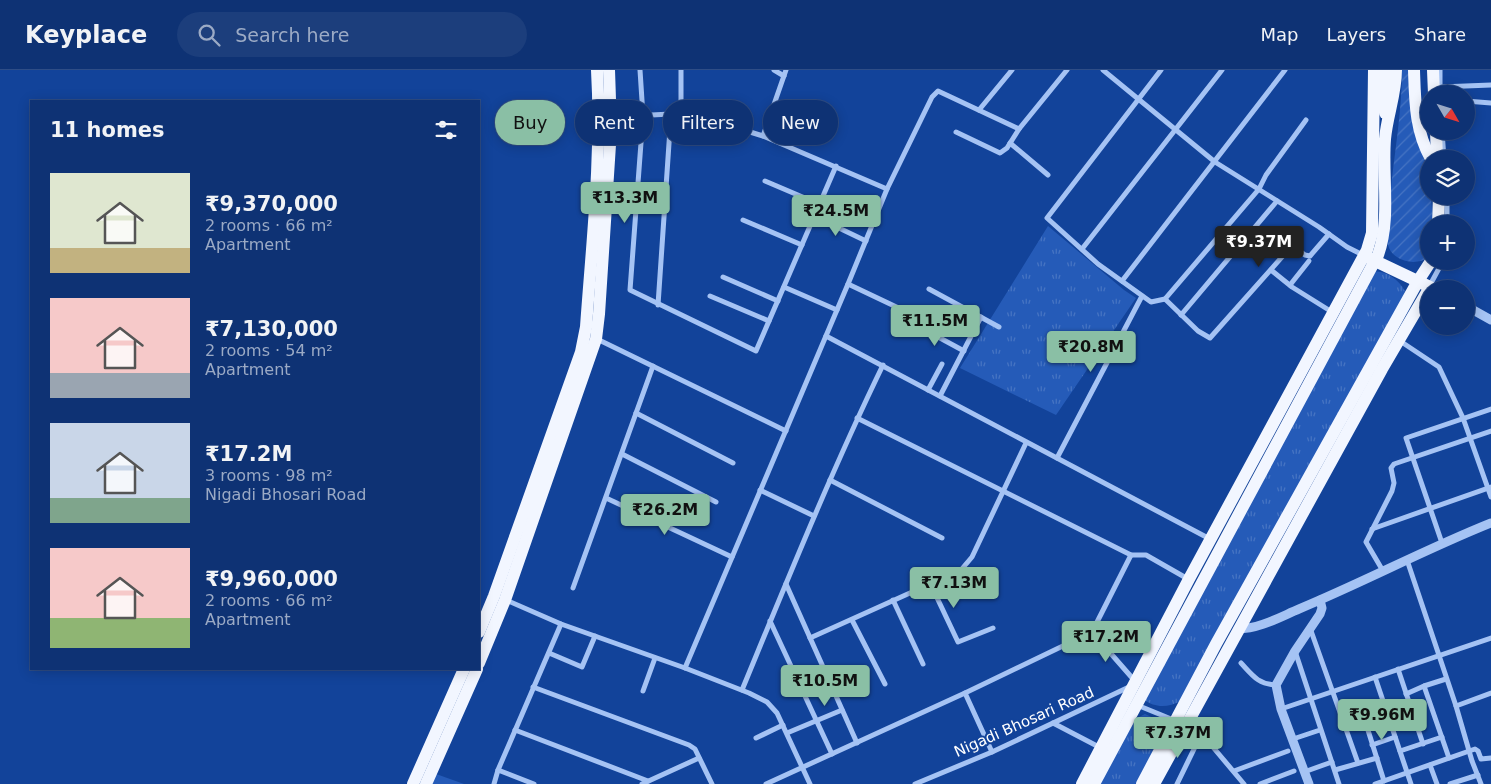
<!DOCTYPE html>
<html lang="en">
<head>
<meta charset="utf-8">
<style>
  :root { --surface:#0e3274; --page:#1c3e7c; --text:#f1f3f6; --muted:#9baac5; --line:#2e4d86; --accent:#8abfa5 }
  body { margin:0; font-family:"DejaVu Sans",sans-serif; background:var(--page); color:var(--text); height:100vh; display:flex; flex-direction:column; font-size:19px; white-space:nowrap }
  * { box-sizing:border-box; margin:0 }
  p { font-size:16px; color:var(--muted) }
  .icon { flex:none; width:28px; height:28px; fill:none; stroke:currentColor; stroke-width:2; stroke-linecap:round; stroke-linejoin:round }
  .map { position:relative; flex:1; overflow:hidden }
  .panel { position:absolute; left:30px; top:30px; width:450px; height:570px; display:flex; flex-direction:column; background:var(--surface); border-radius:0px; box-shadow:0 2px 12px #0003,0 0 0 1px var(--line) }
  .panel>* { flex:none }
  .top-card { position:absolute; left:495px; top:30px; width:475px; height:45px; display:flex; gap:10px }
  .needle { width:32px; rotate:129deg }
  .tools { position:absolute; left:1420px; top:15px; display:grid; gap:10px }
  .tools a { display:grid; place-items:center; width:55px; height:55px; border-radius:50%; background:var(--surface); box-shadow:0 2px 12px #0003,0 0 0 1px var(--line); font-size:25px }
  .price { position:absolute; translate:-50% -42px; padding:0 11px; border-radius:5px; background:var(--accent); color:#111; font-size:16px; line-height:32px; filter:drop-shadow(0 1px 2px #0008) }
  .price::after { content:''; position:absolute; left:50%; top:30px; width:15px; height:11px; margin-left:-8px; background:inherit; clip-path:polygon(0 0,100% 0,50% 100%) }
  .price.selected { background:#222; color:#fff }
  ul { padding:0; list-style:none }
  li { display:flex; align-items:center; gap:15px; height:125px; padding:0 20px }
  li span { display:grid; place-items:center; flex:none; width:140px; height:100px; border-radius:0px; color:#555 }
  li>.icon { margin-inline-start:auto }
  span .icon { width:60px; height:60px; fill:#fffc; stroke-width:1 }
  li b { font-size:21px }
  h2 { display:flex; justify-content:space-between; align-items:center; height:60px; padding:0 20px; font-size:21px }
  .chip { padding:0 18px; border-radius:22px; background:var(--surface); box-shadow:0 2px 12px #0003,0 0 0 1px var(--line); font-size:18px; line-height:45px }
  .chip.selected { background:var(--accent); color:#111 }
  header { display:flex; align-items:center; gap:30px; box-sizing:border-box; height:70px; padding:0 25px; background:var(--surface); border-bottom:1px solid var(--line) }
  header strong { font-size:24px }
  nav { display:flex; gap:28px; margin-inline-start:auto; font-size:18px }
  .search { width:350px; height:45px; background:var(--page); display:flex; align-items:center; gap:12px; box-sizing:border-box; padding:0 18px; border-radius:28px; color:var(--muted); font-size:19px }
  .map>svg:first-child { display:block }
</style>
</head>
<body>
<header>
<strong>Keyplace</strong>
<div class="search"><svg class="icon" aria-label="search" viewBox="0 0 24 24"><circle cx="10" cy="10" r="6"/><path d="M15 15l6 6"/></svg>Search here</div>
<nav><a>Map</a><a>Layers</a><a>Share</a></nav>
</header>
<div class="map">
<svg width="1491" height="714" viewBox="0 0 1491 714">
  <defs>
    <pattern id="grass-tufts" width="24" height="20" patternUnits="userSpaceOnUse" patternTransform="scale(1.25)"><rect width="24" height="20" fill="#255bb8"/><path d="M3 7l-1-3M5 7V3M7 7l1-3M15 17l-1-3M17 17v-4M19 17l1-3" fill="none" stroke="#4674c3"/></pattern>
    <pattern id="garden-furrows" width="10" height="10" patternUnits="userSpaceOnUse" patternTransform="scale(1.25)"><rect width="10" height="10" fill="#255bb8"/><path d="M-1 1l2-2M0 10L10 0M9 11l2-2" fill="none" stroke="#4674c3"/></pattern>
  </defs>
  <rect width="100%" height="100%" fill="#12439a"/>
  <g fill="url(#grass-tufts)">
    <polygon points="1048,156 1124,220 1136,228 1056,345 960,298"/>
    <path d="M 1374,201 C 1388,202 1398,209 1405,221 L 1400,234 L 1182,631 C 1167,637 1157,639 1143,629 Z"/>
    <polygon points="1145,644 1158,650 1165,658 1136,714 1098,714 1133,650"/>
    <polygon points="436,704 464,714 432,714"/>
  </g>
  <path fill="url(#garden-furrows)" d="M 1402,0 L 1413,0 L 1418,66 L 1427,101 L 1429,126 L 1431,126 L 1433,154 L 1429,154 L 1429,187 C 1416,197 1392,191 1388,175 C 1384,163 1389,132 1391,118 C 1395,79 1402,40 1402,0 Z"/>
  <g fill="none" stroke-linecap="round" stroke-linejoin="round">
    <g stroke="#a5c3f4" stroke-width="5">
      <polyline points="640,0 643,46 630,220 756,281 836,96"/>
      <polyline points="774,0 784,6"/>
      <polyline points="1103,0 1215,92 1319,157 1347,177 1363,185"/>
      <polyline points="1161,0 1047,148 1098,194 1151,232 1165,229 1259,119 1266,105 1306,50"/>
      <polyline points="1440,0 1440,19"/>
      <polyline points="1440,17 1491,15"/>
      <polyline points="1466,31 1491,33"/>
      <polyline points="979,40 1012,0"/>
      <polyline points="681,45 681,0"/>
      <polyline points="612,47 671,44 690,45 708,49 763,66 887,119"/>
      <polyline points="1442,61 1444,89"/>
      <polyline points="956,62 1000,83 1007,78 1019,59"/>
      <polyline points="763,66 786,0"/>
      <polyline points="1010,73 1048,105"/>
      <polyline points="765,111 819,134"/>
      <polyline points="814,146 866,171"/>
      <polyline points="743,150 802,175"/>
      <polyline points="1447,154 1447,126"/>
      <polyline points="1082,179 1222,0"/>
      <polyline points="1271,200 1292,217 1332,242"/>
      <polyline points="723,207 778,231"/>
      <polyline points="1122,211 1285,0"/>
      <polyline points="848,214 907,242"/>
      <polyline points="1290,215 1309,191"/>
      <polyline points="1430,215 1443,191"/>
      <polyline points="784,217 837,240"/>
      <polyline points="929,219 999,257"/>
      <polyline points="710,226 769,251"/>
      <polyline points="1165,229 1198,261 1210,268 1289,179 1294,177 1305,185 1310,186 1329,164"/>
      <polyline points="658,235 671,44"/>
      <polyline points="1181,245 1277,131"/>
      <polyline points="916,255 964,281"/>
      <polyline points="826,266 1210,469"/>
      <polyline points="597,269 786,361"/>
      <polyline points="1400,271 1439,297 1463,348 1491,427"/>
      <polyline points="928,320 942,294"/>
      <polyline points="940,326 981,247"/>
      <polyline points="636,343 733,393"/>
      <polyline points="857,348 1131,485 1146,485 1188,509"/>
      <polyline points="622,384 716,432"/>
      <polyline points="1057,388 1142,226"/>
      <polyline points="830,410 942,468"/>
      <polyline points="760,420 814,446"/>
      <polyline points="606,428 732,487"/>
      <polyline points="1372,459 1491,417"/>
      <polyline points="1442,473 1406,368 1491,339"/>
      <polyline points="1407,490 1456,636 1472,691 1481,714"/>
      <polyline points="1383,501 1366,472 1392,421 1394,413 1391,398 1394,394 1491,361"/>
      <polyline points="786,514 857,673"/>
      <polyline points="931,515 958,572 993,558"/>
      <polyline points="573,518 653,296"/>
      <polyline points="506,530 561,554 685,598 749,623 767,632 777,643 810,714"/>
      <polyline points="893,530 923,594"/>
      <polyline points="852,550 885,614"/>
      <polyline points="770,551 832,684"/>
      <polyline points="1310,558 1358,693"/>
      <polyline points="1092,562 1134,610"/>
      <polyline points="810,568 961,500 972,487 1026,373"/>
      <polyline points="1295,581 1339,714"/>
      <polyline points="549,583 582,597 595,566"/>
      <path d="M 1241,593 C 1253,606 1258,614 1276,615"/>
      <polyline points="685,598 848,214 887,119 932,27 938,21 1019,59 1067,0"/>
      <polyline points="1398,599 1423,674"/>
      <polyline points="1375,607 1411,714"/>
      <polyline points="1424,616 1449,688"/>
      <polyline points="533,617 689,675 695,679 712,714"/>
      <path d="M 742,620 C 787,511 831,402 883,295"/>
      <polyline points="643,621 655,588"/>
      <polyline points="965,623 992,682"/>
      <polyline points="1406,624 1424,616 1446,609"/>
      <polyline points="1137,635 1176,651"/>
      <polyline points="1456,636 1491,623"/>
      <polyline points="1361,638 1384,711"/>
      <polyline points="1281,639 1491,568"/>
      <polyline points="1341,645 1383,631"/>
      <polyline points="1053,653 1099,677"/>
      <polyline points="515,660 648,711"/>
      <polyline points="787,663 842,640"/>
      <polyline points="756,668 783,655"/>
      <polyline points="1195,669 1212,676 1244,714"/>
      <polyline points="1293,669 1320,660"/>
      <polyline points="1372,675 1395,667"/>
      <polyline points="1400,681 1442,667"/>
      <polyline points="1430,695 1437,714"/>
      <polyline points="498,700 534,714"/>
      <polyline points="1335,700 1377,688"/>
      <polyline points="1234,701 1288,681"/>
      <polyline points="1304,702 1332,692"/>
      <polyline points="494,714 498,700 561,554"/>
      <polyline points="642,714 699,688"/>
      <polyline points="766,714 965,623 1092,562 1131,485"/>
      <polyline points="915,714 992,682 1129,617"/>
      <polyline points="1177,714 1197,673 1192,663 1185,656"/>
      <polyline points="1260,714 1294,701"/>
      <polyline points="1375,714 1475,679 1478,681 1481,689 1491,688"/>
      <polyline points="1450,714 1478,705"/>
    </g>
    <g stroke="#a5c3f4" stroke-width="9">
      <polyline points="1466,236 1491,250"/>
      <path d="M 1238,559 C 1259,559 1280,547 1299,539 C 1364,512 1426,479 1491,453"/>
      <polyline points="1309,714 1281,639 1276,615 1295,581 1320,544 1322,538 1320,530"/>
    </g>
    <g stroke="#f2f6ff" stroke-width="12">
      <polyline points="1385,0 1385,43"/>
      <path d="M 1414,0 C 1415,31 1415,61 1431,89"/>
      <polyline points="1433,0 1434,24"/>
      <polyline points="1436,61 1437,89"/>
      <polyline points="1438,154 1439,126"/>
      <path d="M 479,562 L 494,526 L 581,282 L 586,257 C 592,172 602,86 597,0"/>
      <polyline points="479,593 505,530 596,269 599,244 611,59 609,0"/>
      <polyline points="413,714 464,599"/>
      <polyline points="426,714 477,599"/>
      <polyline points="1082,714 1189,509 1367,180 1372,163 1374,0"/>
      <path d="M 1094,714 L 1378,185 C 1391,149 1382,107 1385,69 C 1387,46 1396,24 1396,0"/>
      <polyline points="1142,714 1216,574 1418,211 1431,191"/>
      <polyline points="1154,714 1382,299 1430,217 1369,188"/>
    </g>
  </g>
  <g text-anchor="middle" stroke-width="4" stroke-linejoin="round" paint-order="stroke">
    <g font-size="15" fill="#fff" stroke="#12439a">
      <text transform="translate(1024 652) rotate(-24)" y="5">Nigadi Bhosari Road</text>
    </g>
  </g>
</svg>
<div class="tools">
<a><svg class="needle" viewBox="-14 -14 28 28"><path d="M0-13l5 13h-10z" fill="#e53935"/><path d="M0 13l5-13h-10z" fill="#9baac5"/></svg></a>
<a><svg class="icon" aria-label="layers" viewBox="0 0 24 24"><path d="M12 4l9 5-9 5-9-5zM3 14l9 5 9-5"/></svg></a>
<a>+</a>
<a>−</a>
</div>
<b class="price" style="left:625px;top:154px">₹13.3M</b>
<b class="price" style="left:836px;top:167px">₹24.5M</b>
<b class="price selected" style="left:1259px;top:198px">₹9.37M</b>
<b class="price" style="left:935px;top:277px">₹11.5M</b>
<b class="price" style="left:1091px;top:303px">₹20.8M</b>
<b class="price" style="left:665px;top:466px">₹26.2M</b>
<b class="price" style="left:954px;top:539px">₹7.13M</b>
<b class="price" style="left:1106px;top:593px">₹17.2M</b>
<b class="price" style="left:825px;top:637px">₹10.5M</b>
<b class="price" style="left:1382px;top:671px">₹9.96M</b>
<b class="price" style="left:1178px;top:689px">₹7.37M</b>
<div class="top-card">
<a class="chip selected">Buy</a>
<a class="chip">Rent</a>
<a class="chip">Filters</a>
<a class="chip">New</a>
</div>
<section class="panel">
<h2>11 homes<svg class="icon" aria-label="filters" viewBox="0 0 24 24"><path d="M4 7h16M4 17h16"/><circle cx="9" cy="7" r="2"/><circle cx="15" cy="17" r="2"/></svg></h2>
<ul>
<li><span style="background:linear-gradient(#dfe7d0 75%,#c2b280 0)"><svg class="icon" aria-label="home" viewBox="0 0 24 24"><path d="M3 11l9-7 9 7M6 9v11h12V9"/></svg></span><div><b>₹9,370,000</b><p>2 rooms · 66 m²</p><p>Apartment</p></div></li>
<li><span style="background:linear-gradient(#f6c9c9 75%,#9aa5b1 0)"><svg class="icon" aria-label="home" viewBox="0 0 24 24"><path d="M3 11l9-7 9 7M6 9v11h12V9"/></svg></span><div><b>₹7,130,000</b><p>2 rooms · 54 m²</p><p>Apartment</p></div></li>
<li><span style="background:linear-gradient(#c9d6e8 75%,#7fa58c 0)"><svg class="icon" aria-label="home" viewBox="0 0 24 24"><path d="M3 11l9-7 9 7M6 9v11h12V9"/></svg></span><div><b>₹17.2M</b><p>3 rooms · 98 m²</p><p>Nigadi Bhosari Road</p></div></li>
<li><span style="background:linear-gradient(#f6c9c9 70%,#8fb573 0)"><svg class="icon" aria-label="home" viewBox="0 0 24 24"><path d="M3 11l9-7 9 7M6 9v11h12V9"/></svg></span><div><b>₹9,960,000</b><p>2 rooms · 66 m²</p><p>Apartment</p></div></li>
</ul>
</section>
</div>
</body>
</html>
